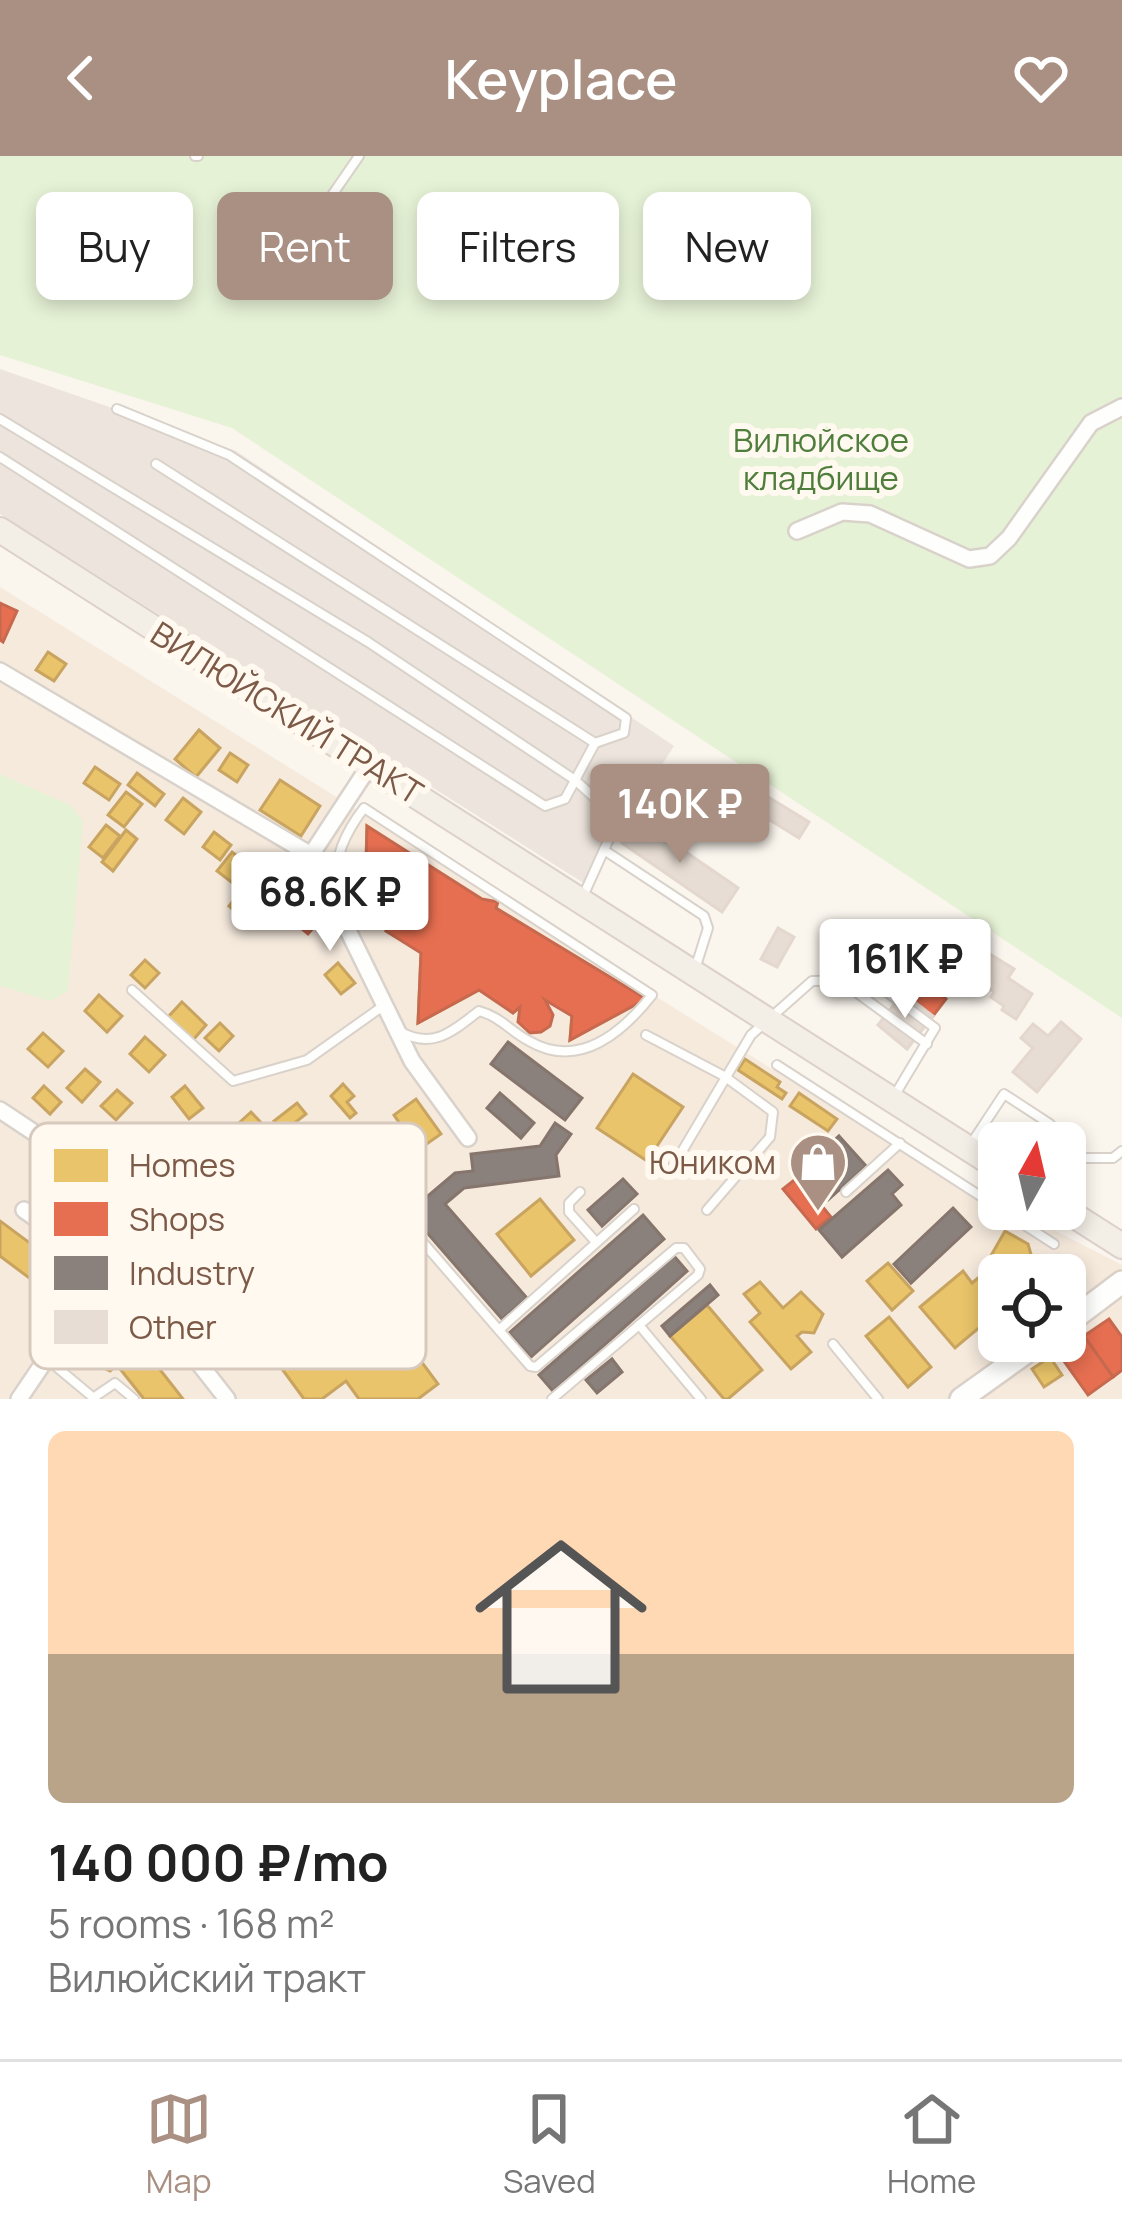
<!DOCTYPE html>
<html lang="en">
<head>
<meta charset="utf-8">
<style>
  :root { --surface:#fff; --page:#f2f2f2; --text:#222; --muted:#767676; --line:#e0e0e0; --accent:#a99082 }
  body { margin:0; font-family:Manrope,sans-serif; background:var(--page); color:var(--text); height:100vh; display:flex; flex-direction:column; font-size:45px; white-space:nowrap }
  * { box-sizing:border-box; margin:0 }
  p { font-size:39px; color:var(--muted) }
  .icon { flex:none; width:66px; height:66px; fill:none; stroke:currentColor; stroke-width:2; stroke-linecap:round; stroke-linejoin:round }
  .map { position:relative; height:1243px; overflow:hidden }
  .drawer { display:flex; flex-direction:column; background:var(--surface); flex:1 }
  .drawer>* { flex:none }
  .banner { position:absolute; left:36px; top:36px; width:1050px; height:108px; display:flex; gap:24px }
  .needle { width:78px; rotate:8deg }
  .controls { position:absolute; left:978px; top:966px; display:grid; gap:24px }
  .controls a { display:grid; place-items:center; width:108px; height:108px; border-radius:18px; background:var(--surface); box-shadow:0 6px 18px #0003; font-size:60px }
  .price { position:absolute; translate:-50% -102px; padding:0 27px; border-radius:12px; background:#fff; color:#222; font-size:39px; line-height:78px; filter:drop-shadow(0 3px 6px #0008) }
  .price::after { content:''; position:absolute; left:50%; top:72px; width:36px; height:27px; margin-left:-18px; background:inherit; clip-path:polygon(0 0,100% 0,50% 100%) }
  .price.selected { background:var(--accent); color:#fff }
  ul { padding:0; list-style:none }
  li { display:grid; align-content:center; gap:24px; height:636px; padding:0 48px }
  li+li { border-top:3px solid var(--line) }
  li span { display:grid; place-items:center; height:372px; border-radius:18px; color:#555 }
  li>.icon { margin-inline-start:auto }
  span .icon { width:216px; height:216px; fill:#fffc; stroke-width:1 }
  li b { font-size:51px }
  .pill { padding:0 42px; border-radius:18px; background:var(--surface); box-shadow:0 6px 18px #0003; font-size:42px; line-height:108px }
  .pill.selected { background:var(--accent); color:#fff }
  header { display:flex; justify-content:space-between; align-items:center; height:156px; padding:0 48px; background:var(--accent); color:#fff; font-size:54px; font-weight:600 }
  .menu { display:flex; justify-content:space-around; align-items:center; height:168px; border-top:3px solid var(--line); background:var(--surface); font-size:33px; color:var(--muted) }
  .menu a { display:grid; justify-items:center; gap:6px }
  .menu .selected { color:var(--accent) }
  .map>svg:first-child { display:block }
</style>
</head>
<body>
<header><svg class="icon" aria-label="back" viewBox="0 0 24 24"><path d="M15 5l-7 7 7 7"/></svg>Keyplace<svg class="icon" aria-label="heart" viewBox="0 0 24 24"><path d="M12 20l-8-8c-3-5 5-10 8-4 3-6 11-1 8 4z"/></svg></header>
<div class="map">
<svg width="1122" height="1243" viewBox="0 0 1122 1243">
  <rect width="100%" height="100%" fill="#faf5ed"/>
  <path fill="#f6eadd" fill-rule="evenodd" d="M 0,431 L 921,1006 L 999,1046 L 999,1053 L 1013,1053 L 1122,1109 L 1122,1243 L 0,1243 ZM 999,1119 L 1065,1119 L 1065,1185 L 999,1185 Z"/>
  <polygon fill="#ede5dd" points="0,213 236,295 674,590 585,728 0,358"/>
  <g fill="#e6f2d6">
    <polygon points="0,0 1122,0 1122,862 232,272 0,199"/>
    <polygon points="0,618 70,649 83,665 68,835 51,845 0,830"/>
  </g>
  <g fill="#e9c46a" stroke="#c9a460" stroke-width="3">
    <polygon points="48,496 66,508 54,525 36,514"/>
    <polygon points="199,574 220,592 196,621 175,603"/>
    <polygon points="230,597 248,609 237,626 219,614"/>
    <polygon points="95,611 120,628 109,644 84,627"/>
    <polygon points="137,617 164,638 155,650 128,629"/>
    <polygon points="280,624 320,650 301,680 260,654"/>
    <polygon points="126,636 142,648 124,671 108,659"/>
    <polygon points="183,642 201,656 184,678 166,664"/>
    <polygon points="106,669 120,680 103,702 89,691"/>
    <polygon points="367,670 430,711 365,744"/>
    <polygon points="126,674 137,683 113,715 102,706"/>
    <polygon points="214,676 231,689 220,704 203,691"/>
    <polygon points="232,696 254,713 239,732 217,715"/>
    <polygon points="245,730 264,746 248,766 229,750"/>
    <polygon points="421,797 479,834 418,867"/>
    <polygon points="576,801 646,843 570,884"/>
    <polygon points="145,804 159,817 145,832 131,819"/>
    <polygon points="338,807 355,827 341,838 325,819"/>
    <polygon points="99,839 122,860 107,876 85,855"/>
    <polygon points="182,846 206,869 193,884 168,861"/>
    <polygon points="220,867 233,880 219,895 205,882"/>
    <polygon points="43,877 63,895 48,911 28,893"/>
    <polygon points="145,881 165,899 149,916 130,898"/>
    <polygon points="745,903 780,926 777,931 786,937 782,943 738,914"/>
    <polygon points="85,913 100,926 82,946 67,932"/>
    <polygon points="633,918 683,951 647,1005 597,972"/>
    <polygon points="343,928 354,940 347,946 356,957 350,962 331,940"/>
    <polygon points="44,930 61,946 50,958 33,942"/>
    <polygon points="185,930 203,952 189,963 172,941"/>
    <polygon points="117,934 132,947 116,964 101,950"/>
    <polygon points="799,937 837,963 828,975 790,950"/>
    <polygon points="416,943 441,978 418,994 394,959"/>
    <polygon points="297,947 306,958 283,976 274,965"/>
    <polygon points="251,956 268,974 246,994 229,976"/>
    <polygon points="540,1043 574,1084 531,1120 497,1078"/>
    <polygon points="0,1065 69,1116 52,1139 0,1100"/>
    <polygon points="1005,1075 1028,1088 1035,1112 1031,1119 999,1119 999,1155 955,1192 920,1151 963,1115 972,1127 994,1109 989,1103"/>
    <polygon points="888,1107 913,1135 892,1154 867,1125"/>
    <polygon points="760,1126 783,1152 801,1136 823,1158 814,1177 802,1176 797,1180 811,1196 791,1213 750,1166 760,1157 744,1138"/>
    <polygon points="707,1149 762,1214 728,1243 724,1243 670,1180"/>
    <polygon points="119,1161 183,1243 144,1243 117,1209 110,1215 94,1207"/>
    <polygon points="889,1161 931,1211 908,1231 866,1180"/>
    <polygon points="322,1168 349,1204 395,1170 438,1228 418,1243 359,1243 346,1225 322,1243 304,1243 274,1202"/>
    <polygon points="1050,1201 1062,1219 1044,1231 1032,1213"/>
  </g>
  <g fill="#e76f51" stroke="#c7694e" stroke-width="3">
    <polygon points="0,447 17,455 3,486 0,484"/>
    <polygon points="367,670 482,743 498,746 496,752 646,843 570,884 572,860 545,844 553,859 550,870 541,876 530,877 518,866 520,851 513,857 479,834 418,867 421,797 386,775 401,753 383,741 365,744"/>
    <polygon points="306,742 325,758 308,778 289,762"/>
    <polygon points="917,819 946,843 933,860 903,837"/>
    <polygon points="798,1021 831,1061 816,1073 783,1033"/>
    <polygon points="1109,1163 1122,1181 1122,1214 1113,1221 1084,1180"/>
    <polygon points="1084,1180 1113,1221 1088,1239 1059,1198"/>
  </g>
  <g fill="#8a817c" stroke="#86756c" stroke-width="3">
    <polygon points="508,886 582,942 565,964 491,908"/>
    <polygon points="500,937 534,967 521,982 487,952"/>
    <polygon points="555,967 571,978 556,999 559,1020 464,1032 445,1048 527,1142 502,1163 409,1056 455,1017 473,1015 471,998 540,990"/>
    <polygon points="839,980 866,1010 828,1044 801,1015"/>
    <polygon points="888,1014 902,1029 892,1038 901,1049 842,1101 819,1074"/>
    <polygon points="623,1023 637,1038 602,1070 588,1054"/>
    <polygon points="953,1052 971,1071 911,1127 894,1108"/>
    <polygon points="643,1059 664,1083 531,1201 509,1177"/>
    <polygon points="674,1100 687,1115 553,1235 539,1219"/>
    <polygon points="710,1129 718,1139 670,1180 662,1170"/>
    <polygon points="612,1203 622,1216 597,1237 586,1224"/>
  </g>
  <g fill="#e7ddd4" stroke="#e3d7ce" stroke-width="3">
    <polygon points="760,636 809,666 799,682 750,652"/>
    <polygon points="638,663 738,732 722,756 622,687"/>
    <polygon points="778,772 794,781 777,811 761,803"/>
    <polygon points="985,795 1014,813 1008,822 1032,838 1016,863 1002,854 1004,850 991,841 994,836 982,828 985,823 972,815"/>
    <polygon points="903,837 933,860 907,893 878,869"/>
    <polygon points="1061,866 1081,883 1037,936 1013,916 1033,892 1021,882 1033,868 1048,880"/>
  </g>
  <g fill="none" stroke-linecap="round" stroke-linejoin="round">
    <defs>
      <g id="lane">
        <polyline points="195,0 198,0"/>
        <polyline points="264,138 359,0"/>
        <polyline points="0,263 368,486 575,624 618,663 584,738"/>
        <polyline points="0,301 545,650 565,643 595,587 624,577 626,562 229,299 117,253"/>
        <polyline points="156,308 595,587"/>
        <polyline points="618,663 649,648 724,646 761,667"/>
        <polyline points="604,694 704,760 708,772 696,810"/>
        <path d="M 334,734 C 335,701 344,678 364,652 L 652,839 C 622,877 579,914 529,885 C 510,875 501,861 479,855 C 454,874 434,894 401,876"/>
        <polyline points="841,825 927,888"/>
        <polyline points="132,834 233,925 307,904 383,850"/>
        <polyline points="646,879 724,920 773,956 770,981 707,1054"/>
        <polyline points="777,909 999,1052"/>
        <polyline points="969,991 1004,938 1050,968"/>
        <polyline points="671,1014 751,879 812,825 871,824 935,872 893,942"/>
        <polyline points="1065,1024 1083,1002 1113,1002 1122,995"/>
        <polyline points="580,1036 569,1047 569,1056 596,1086"/>
        <polyline points="846,1036 900,987"/>
        <polyline points="1000,1053 1054,1088"/>
        <polyline points="414,1076 530,1210 536,1211 676,1092 684,1092 700,1113 698,1119 552,1243"/>
        <polyline points="639,1169 701,1243"/>
        <polyline points="499,1174 634,1053"/>
        <polyline points="833,1188 878,1243"/>
        <polyline points="47,1203 95,1243"/>
        <polyline points="93,1242 115,1227 134,1243"/>
      </g>
      <g id="street">
        <polyline points="797,375 842,356 870,358 969,403 990,400 1009,382 1091,267 1122,251"/>
        <polyline points="0,515 311,699"/>
        <polyline points="370,609 311,699 412,905 468,982"/>
        <polyline points="0,954 104,1023 147,1059 175,1088 183,1118 204,1144 191,1197"/>
        <polyline points="24,1054 147,1141 227,1243"/>
        <polyline points="19,1243 107,1113"/>
      </g>
      <g id="secondary">
        <polyline points="1065,1169 1122,1126"/>
        <polyline points="961,1243 1042,1185"/>
      </g>
      <g id="primary">
        <polyline points="0,374 999,1012"/>
        <polyline points="1064,1053 1122,1090"/>
      </g>
    </defs>
    <use href="#lane" stroke="#d9d2cb" stroke-width="12"/>
    <use href="#street" stroke="#d9d2cb" stroke-width="20"/>
    <use href="#secondary" stroke="#dad0c8" stroke-width="26"/>
    <use href="#primary" stroke="#dcd0ca" stroke-width="28"/>
    <use href="#lane" stroke="#fefefc" stroke-width="8"/>
    <use href="#street" stroke="#fefefc" stroke-width="15"/>
    <use href="#secondary" stroke="#fefefc" stroke-width="21"/>
    <use href="#primary" stroke="#f3eee6" stroke-width="24"/>
  </g>
  <defs>
    <symbol id="shop-pin" viewBox="-11 -11 22 30"><path d="M0 17L-7.5 6A9.5 9.5 0 1 1 7.5 6Z" fill="#a99082" stroke="#fff9f0"/><path d="M-5-2.5h2.3a2.7 3.5 0 0 1 5.4 0H5L5.5 6h-11ZM-1.5-2.5h3a1.5 2.3 0 0 0-3 0Z" fill="#fff"/></symbol>
  </defs>
  <g fill-rule="evenodd">
    <use href="#shop-pin" x="785" y="973" width="66" height="90"/>
  </g>
  <g text-anchor="middle" stroke-width="12" stroke-linejoin="round" paint-order="stroke">
    <g font-size="33" fill="#4f7e3c" stroke="#fff9f0">
      <text x="821" y="296">Вилюйское<tspan x="821" dy="38">кладбище</tspan></text>
    </g>
    <g font-size="33" fill="#7d5a48" stroke="#fff9f0">
      <text transform="translate(287 557) rotate(32)" y="12">ВИЛЮЙСКИЙ ТРАКТ</text>
    </g>
    <g font-size="33" fill="#7d5a48" stroke="#fff9f0" text-anchor="end">
      <text x="776" y="1018">Юником</text>
    </g>
  </g>
  <rect x="30" y="967" width="396" height="246" rx="18" fill="#fff9f0" stroke="#d8c9be" stroke-width="3"/>
  <rect x="54" y="993" width="54" height="33" fill="#e9c46a"/>
  <rect x="54" y="1046" width="54" height="34" fill="#e76f51"/>
  <rect x="54" y="1100" width="54" height="34" fill="#8a817c"/>
  <rect x="54" y="1154" width="54" height="34" fill="#e7ddd4"/>
  <g font-size="33" fill="#7d5a48">
    <text x="129" y="1021">Homes</text>
    <text x="129" y="1075">Shops</text>
    <text x="129" y="1129">Industry</text>
    <text x="129" y="1183">Other</text>
  </g>
</svg>
<div class="controls">
<a><svg class="needle" viewBox="-14 -14 28 28"><path d="M0-13l5 13h-10z" fill="#e53935"/><path d="M0 13l5-13h-10z" fill="#767676"/></svg></a>
<a><svg class="icon" aria-label="locate" viewBox="0 0 24 24"><circle cx="12" cy="12" r="6"/><path d="M12 2v4M12 18v4M2 12h4M18 12h4"/></svg></a>
</div>
<b class="price selected" style="left:680px;top:710px">140K ₽</b>
<b class="price" style="left:330px;top:798px">68.6K ₽</b>
<b class="price" style="left:905px;top:865px">161K ₽</b>
<div class="banner">
<a class="pill">Buy</a>
<a class="pill selected">Rent</a>
<a class="pill">Filters</a>
<a class="pill">New</a>
</div>
</div>
<section class="drawer">
<ul>
<li><span style="background:linear-gradient(#ffd9b3 60%,#b9a48a 0)"><svg class="icon" aria-label="home" viewBox="0 0 24 24"><path d="M3 11l9-7 9 7M6 9v11h12V9"/></svg></span><div><b>140 000 ₽/mo</b><p>5 rooms · 168 m²</p><p>Вилюйский тракт</p></div></li>
</ul>
</section>
<nav class="menu">
<a class="selected"><svg class="icon" aria-label="map" viewBox="0 0 24 24"><path d="M3 6l6-2 6 2 6-2v14l-6 2-6-2-6 2zM9 4v14M15 6v14"/></svg>Map</a>
<a><svg class="icon" aria-label="saved" viewBox="0 0 24 24"><path d="M7 4h10v16l-5-4-5 4z"/></svg>Saved</a>
<a><svg class="icon" aria-label="home" viewBox="0 0 24 24"><path d="M3 11l9-7 9 7M6 9v11h12V9"/></svg>Home</a>
</nav>
</body>
</html>
